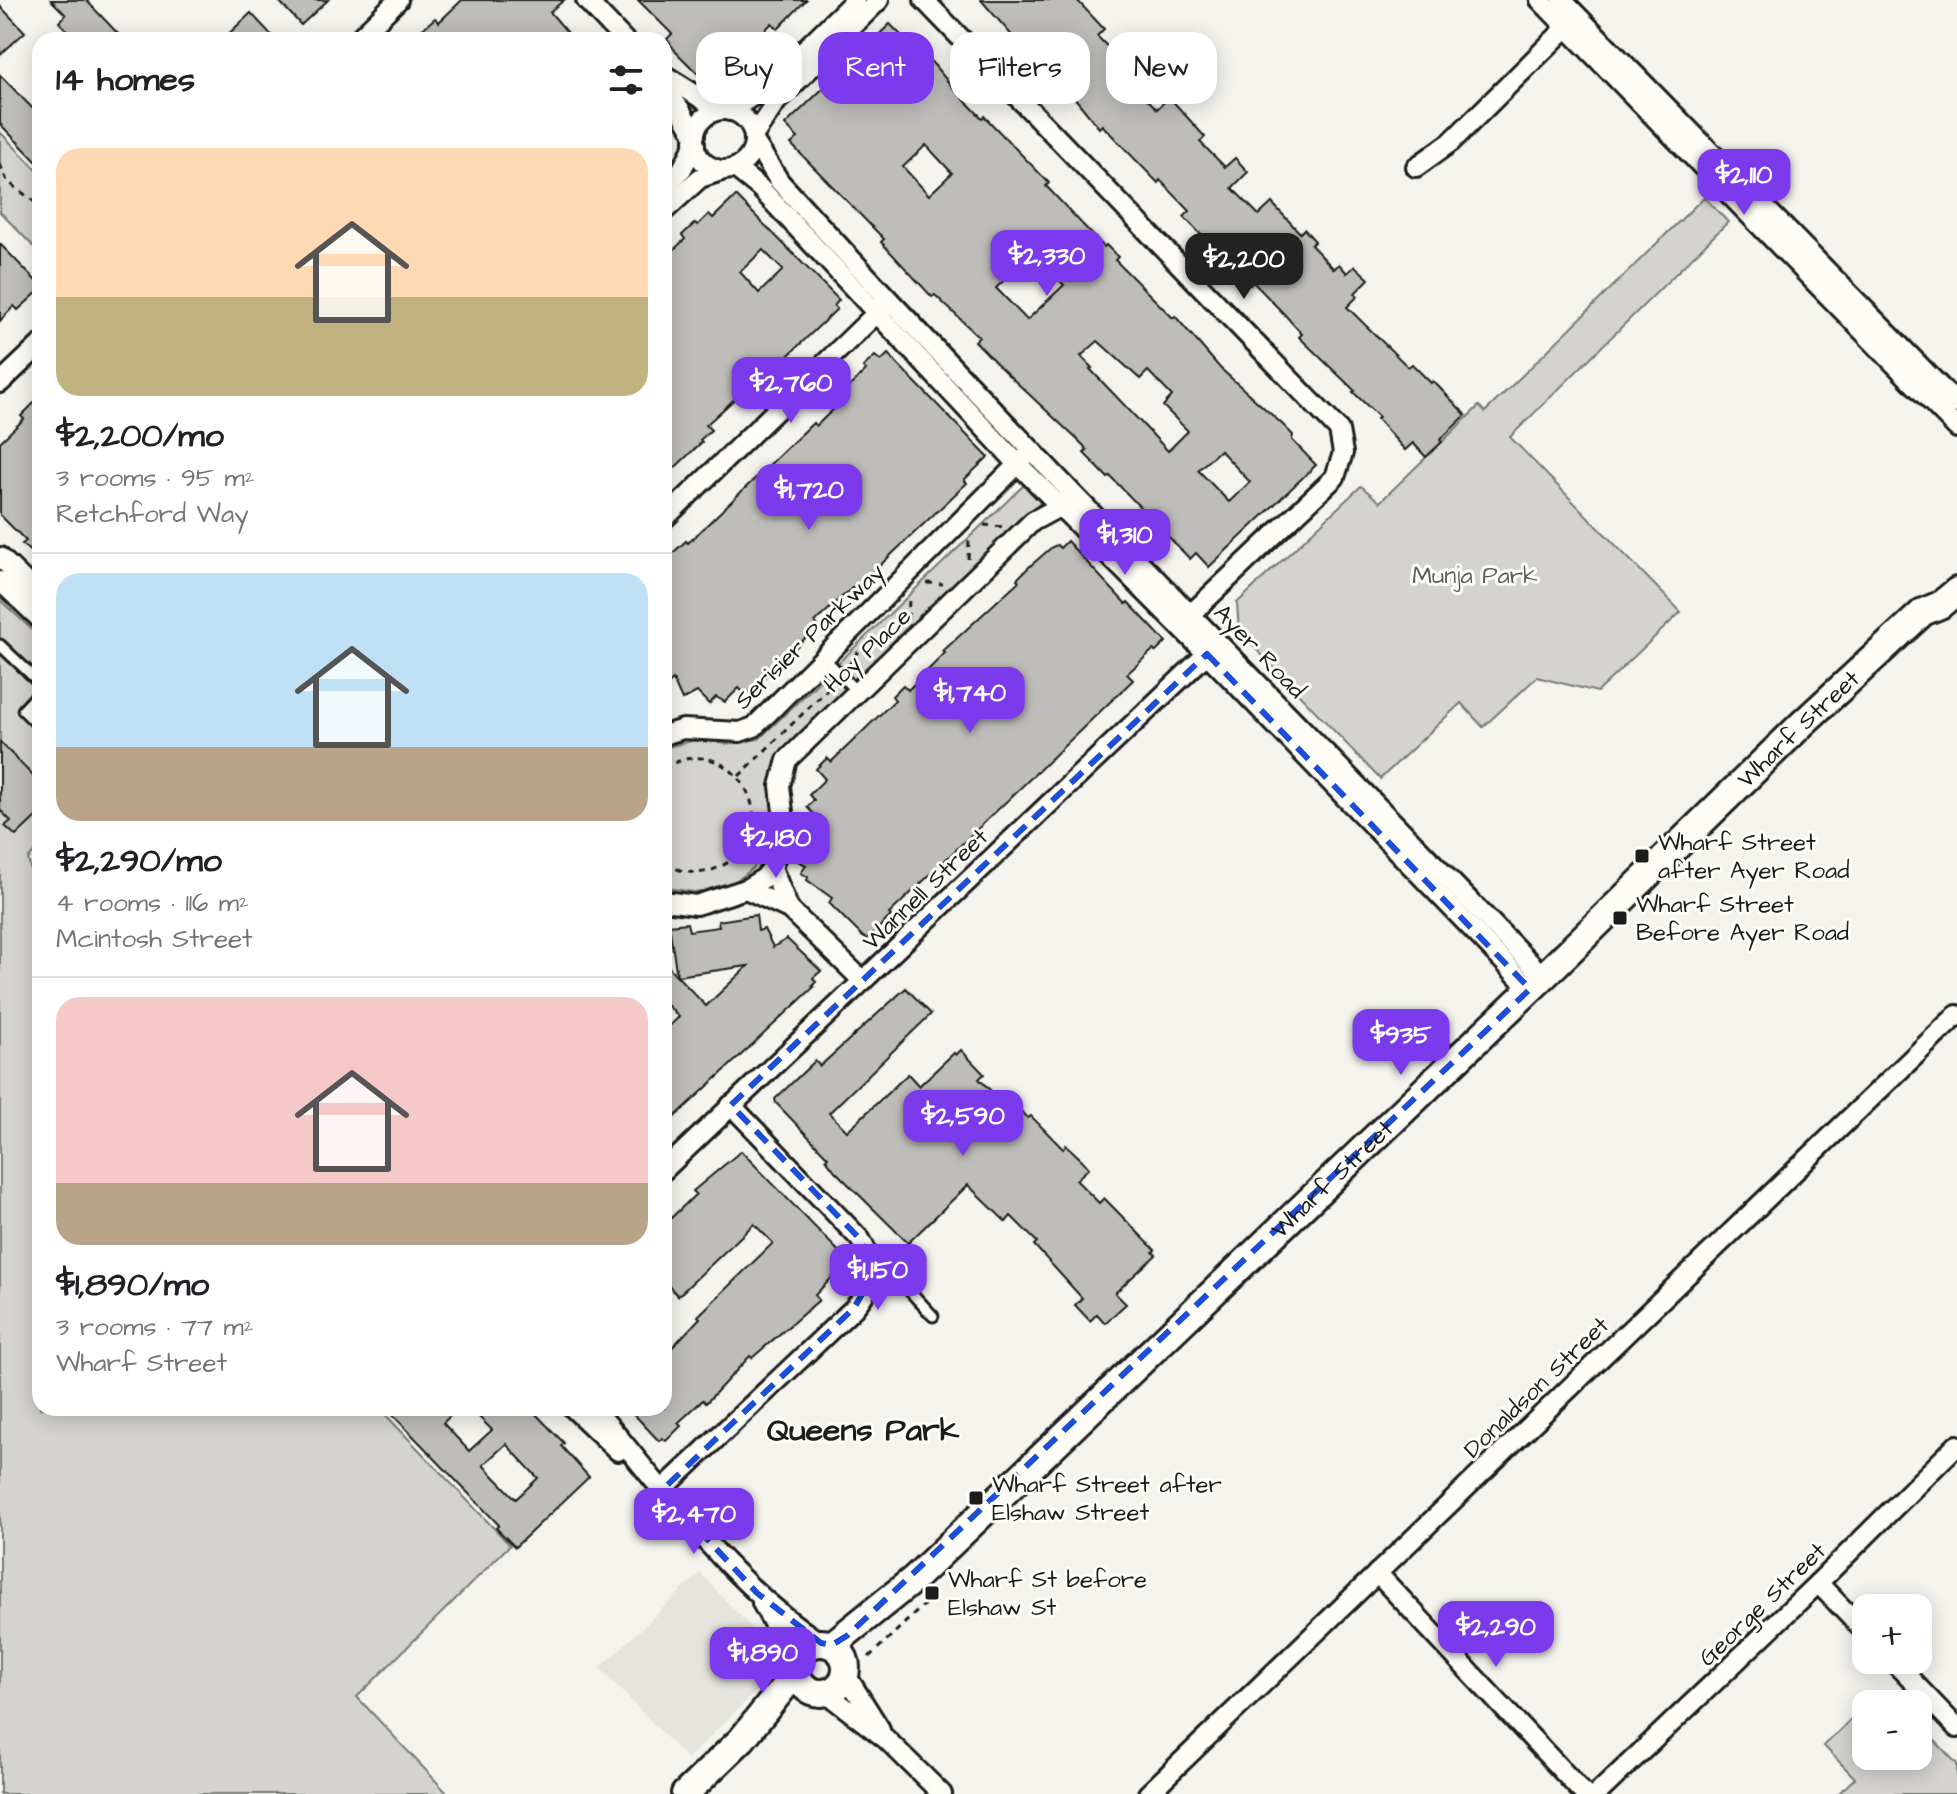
<!DOCTYPE html>
<html lang="en">
<head>
<meta charset="utf-8">
<style>
  :root { --surface:#fff; --page:#f2f2f2; --text:#202124; --muted:#757577; --line:#e0e0e0; --accent:#7c3aed }
  body { margin:0; font-family:"Architects Daughter",sans-serif; background:var(--page); color:var(--text); height:100vh; display:flex; flex-direction:column; font-size:30px; white-space:nowrap }
  * { box-sizing:border-box; margin:0 }
  p { font-size:26px; color:var(--muted) }
  .icon { flex:none; width:44px; height:44px; fill:none; stroke:currentColor; stroke-width:2; stroke-linecap:round; stroke-linejoin:round }
  .map { position:relative; flex:1; overflow:hidden }
  .details { position:absolute; left:32px; top:32px; width:640px; height:1384px; display:flex; flex-direction:column; background:var(--surface); border-radius:24px; box-shadow:0 4px 20px #0003 }
  .details>* { flex:none }
  .guide { position:absolute; left:696px; top:32px; width:760px; height:72px; display:flex; gap:16px }
  .controls { position:absolute; left:1852px; top:1594px; display:grid; gap:16px }
  .controls a { display:grid; place-items:center; width:80px; height:80px; border-radius:16px; background:var(--surface); box-shadow:0 4px 20px #0003; font-size:40px }
  .price { position:absolute; translate:-50% -68px; padding:0 18px; border-radius:16px; background:var(--accent); color:#fff; font-size:26px; line-height:52px; filter:drop-shadow(0 2px 4px #0008) }
  .price::after { content:''; position:absolute; left:50%; top:48px; width:24px; height:18px; margin-left:-12px; background:inherit; clip-path:polygon(0 0,100% 0,50% 100%) }
  .price.on { background:#222; color:#fff }
  ul { padding:0; list-style:none }
  li { display:grid; align-content:center; gap:16px; height:424px; padding:0 24px }
  li+li { border-top:2px solid var(--line) }
  li span { display:grid; place-items:center; height:248px; border-radius:24px; color:#555 }
  li>.icon { margin-inline-start:auto }
  span .icon { width:144px; height:144px; fill:#fffc; stroke-width:1 }
  li b { font-size:34px }
  h2 { display:flex; justify-content:space-between; align-items:center; height:96px; padding:0 24px; font-size:34px }
  .tag { padding:0 28px; border-radius:24px; background:var(--surface); box-shadow:0 4px 20px #0003; font-size:28px; line-height:72px }
  .tag.on { background:var(--accent); color:#fff }
  .map>svg:first-child { display:block }
</style>
</head>
<body>
<div class="map">
<svg width="1957" height="1794" viewBox="0 0 1957 1794">
  <rect width="100%" height="100%" fill="#f4f3ee"/>
  <filter id="ink" filterUnits="userSpaceOnUse"><feTurbulence type="fractalNoise" baseFrequency=".0125" numOctaves="2"/><feDisplacementMap in="SourceGraphic" scale="16" xChannelSelector="R" yChannelSelector="G"/><feConvolveMatrix kernelMatrix="1 2 1 2 8 2 1 2 1" color-interpolation-filters="sRGB"/></filter>
  <g filter="url(#ink)">
    <polygon fill="#e4e3de" points="700,1573 774,1652 773,1675 687,1759 600,1668"/>
    <g fill="#d4d3cf" stroke="#787876" stroke-width="2">
      <polygon points="0,132 40,173 40,253 0,212"/>
      <polygon points="1704,197 1728,222 1510,437 1681,612 1597,692 1537,677 1483,727 1461,703 1380,779 1239,631 1237,603 1361,486 1380,502 1479,406 1485,412"/>
      <path d="M 1025,484 L 1042,501 L 776,759 C 774,768 769,780 770,789 C 772,797 776,805 776,814 C 778,856 740,887 701,892 C 689,893 676,888 664,888 L 664,748 L 699,739 L 727,744 L 759,739 Z"/>
      <polygon points="0,600 40,637 40,847 28,859 40,905 40,1408 379,1408 510,1545 357,1697 448,1794 0,1794"/>
      <polygon points="1866,1704 1866,1756 1918,1756 1918,1723 1957,1764 1957,1794 1838,1794 1855,1778 1824,1746"/>
    </g>
    <g fill="#bebdba" stroke="#1c1c1c" stroke-width="2" fill-rule="evenodd">
      <polygon points="51,0 86,0 124,40 76,40 59,22 66,15"/>
      <polygon points="278,0 328,0 301,25"/>
      <polygon points="462,0 564,0 550,12 574,40 476,40 469,33 462,40 427,40 419,32 435,18 439,22"/>
      <polygon points="638,0 806,0 778,29 772,23 735,60 737,62 729,69 729,77 713,89 676,52 667,39 672,34"/>
      <polygon points="981,0 1077,0 1104,29 1097,36 1130,70 1124,75 1157,109 1169,97 1205,137 1200,142 1225,167 1235,158 1248,172 1232,188 1259,215 1272,203 1300,233 1304,229 1315,241 1311,245 1334,269 1339,264 1347,273 1355,266 1369,279 1355,293 1358,296 1347,307 1408,367 1412,364 1431,383 1433,381 1466,415 1440,440 1442,442 1426,457 1413,443 1405,450 1377,419 1379,417 1353,392 1355,391 1299,337 1302,334 1285,315 1253,282 1250,285 1238,273 1242,269 1214,239 1209,243 1184,217 1190,211 1160,180 1158,183 1102,125 1099,128 1065,86 1042,63 1041,65 1029,55"/>
      <polygon points="0,6 25,32 0,55"/>
      <polygon points="251,13 276,40 222,40"/>
      <path d="M 890,24 L 916,50 L 919,47 L 955,90 L 982,118 L 984,116 L 1049,183 L 1046,186 L 1104,247 L 1106,245 L 1118,257 L 1115,260 L 1173,318 L 1175,316 L 1220,368 L 1282,424 L 1293,435 L 1292,440 L 1316,465 L 1209,567 L 1196,553 L 1190,559 L 1110,476 L 1108,478 L 1084,453 L 1087,450 L 1083,445 L 1002,369 L 975,341 L 979,337 L 958,317 L 935,295 L 932,297 L 881,242 L 884,239 L 791,144 L 798,138 L 785,125 ZM 926,145 L 952,173 L 929,195 L 903,167 ZM 1033,253 L 1064,285 L 1027,320 L 996,288 ZM 1098,341 L 1140,379 L 1148,371 L 1172,396 L 1163,406 L 1188,431 L 1168,451 L 1090,369 L 1092,368 L 1081,356 ZM 1220,450 L 1250,482 L 1229,502 L 1198,470 Z"/>
      <polygon points="0,75 40,116 40,165 0,124"/>
      <path d="M 736,196 L 839,300 L 834,306 L 837,309 L 748,394 L 746,392 L 739,398 L 738,396 L 706,425 L 711,430 L 700,440 L 702,442 L 664,478 L 664,259 L 685,239 L 682,235 L 695,223 L 698,225 L 709,214 L 713,218 ZM 763,250 L 783,270 L 759,293 L 740,272 Z"/>
      <polygon points="0,244 40,285 40,290 18,310 14,306 0,321"/>
      <polygon points="888,354 988,457 964,480 967,483 855,589 853,587 815,622 818,626 746,695 739,688 725,702 716,697 709,704 697,692 682,700 673,680 664,688 664,561 686,541 688,543 813,423 816,426 842,401 839,397 866,370 863,367 875,356 881,361"/>
      <polygon points="40,397 40,555 36,551 33,554 22,544 26,541 0,515 0,442 24,419 21,416"/>
      <polygon points="1067,541 1126,604 1128,602 1166,642 1156,652 1153,650 1127,674 1133,680 889,914 891,916 867,939 863,937 829,903 832,898 807,880 808,877 801,873 806,865 796,860 807,840 809,842 818,819 807,807 814,800 809,795 825,779 816,769 827,758 831,762 855,739 895,700 892,696 903,685 908,690 945,653 943,651 1019,581 1017,579 1029,567 1052,547 1057,545 1060,548"/>
      <polygon points="0,742 40,783 40,813 16,836 5,826 11,821 0,810"/>
      <path d="M 756,915 L 758,931 L 764,929 L 773,947 L 787,939 L 821,971 L 813,978 L 816,982 L 812,986 L 814,987 L 664,1127 L 664,1031 L 679,1017 L 664,1002 L 664,962 L 677,976 L 669,925 L 687,923 L 689,931 L 719,927 L 718,921 ZM 748,966 L 706,1006 L 677,976 Z"/>
      <polygon points="906,988 931,1014 829,1113 847,1131 908,1074 919,1086 954,1053 956,1055 961,1050 984,1074 979,1079 1004,1104 1009,1099 1028,1118 1031,1116 1063,1149 1066,1145 1082,1160 1089,1168 1076,1180 1099,1203 1104,1198 1155,1250 1153,1252 1156,1255 1115,1293 1126,1304 1105,1323 1097,1314 1090,1321 1075,1305 1082,1298 1034,1245 1037,1242 1011,1216 1006,1222 968,1185 908,1243 835,1171 826,1159 828,1157 776,1103 775,1099 815,1061 820,1066"/>
      <polygon points="741,1151 848,1261 815,1295 819,1300 752,1358 750,1356 706,1403 703,1400 678,1423 681,1426 666,1441 662,1438 659,1441 628,1408 664,1408 664,1356 700,1318 698,1316 773,1243 754,1224 678,1296 664,1281 664,1211 671,1218 696,1194 693,1191"/>
      <path d="M 386,1408 L 458,1408 L 443,1423 L 469,1451 L 492,1430 L 470,1408 L 530,1408 L 564,1443 L 561,1446 L 589,1477 L 515,1547 L 496,1528 L 499,1525 ZM 506,1444 L 538,1478 L 516,1499 L 483,1465 Z"/>
    </g>
    <g fill="none" stroke-linecap="round" stroke-linejoin="round">
      <defs>
        <g id="lane">
          <polyline points="0,645 40,683"/>
          <polyline points="825,659 858,693"/>
          <polyline points="40,692 23,710 40,727"/>
          <polyline points="874,1274 905,1286 933,1316"/>
        </g>
        <g id="street">
          <polyline points="586,0 624,40"/>
          <polyline points="924,0 1339,430 1343,453 1335,477 1191,614"/>
          <polyline points="1540,0 1957,428"/>
          <polyline points="1562,0 1957,404"/>
          <polyline points="357,40 398,0"/>
          <polyline points="664,75 720,110"/>
          <polyline points="664,88 680,109 695,135"/>
          <circle cx="724" cy="140" r="30"/>
          <polyline points="730,111 764,89 855,0"/>
          <polyline points="754,135 777,101 879,0"/>
          <polyline points="754,141 780,182 890,301 1073,494 1543,976"/>
          <polyline points="1416,167 1451,142 1573,21"/>
          <polyline points="735,168 760,188 1018,464 1207,654 1530,989"/>
          <polyline points="664,189 682,169 695,144"/>
          <polyline points="664,211 700,178 724,170"/>
          <polyline points="0,383 40,345"/>
          <polyline points="664,519 883,307"/>
          <polyline points="0,557 40,596"/>
          <polyline points="0,581 40,619"/>
          <polyline points="664,735 683,729 740,732 754,727 1024,458"/>
          <polyline points="772,868 789,909"/>
          <polyline points="746,889 789,909 863,981"/>
          <polyline points="664,901 696,905 746,889 764,878 772,868 785,829 780,786 787,760 1033,521 1059,507 1068,499"/>
          <polyline points="664,1170 1214,647"/>
          <polyline points="573,1408 618,1451"/>
          <path d="M 593,1408 C 617,1433 638,1462 661,1489 C 708,1545 759,1603 821,1643"/>
          <path d="M 662,1490 L 854,1308 C 877,1281 877,1269 860,1239 L 731,1105"/>
          <polyline points="1377,1573 1584,1794"/>
          <polyline points="1818,1583 1866,1633"/>
          <polyline points="762,1603 796,1665"/>
          <polyline points="1892,1660 1957,1728"/>
          <polyline points="846,1675 880,1729"/>
          <polyline points="826,1693 886,1739 942,1794"/>
          <polyline points="1148,1794 1957,1015"/>
          <polyline points="1597,1794 1818,1583 1957,1445"/>
        </g>
        <g id="secondary">
          <circle cx="821" cy="1668" r="25"/>
          <path id="s1" d="M 832,1645 L 914,1579 L 1546,974 L 1803,723 L 1923,612 L 1940,605 L 1957,591"/>
          <polyline points="685,1794 742,1739 796,1672"/>
        </g>
      </defs>
      <use href="#lane" stroke="#1c1c1c" stroke-width="15"/>
      <use href="#street" stroke="#1c1c1c" stroke-width="24"/>
      <use href="#secondary" stroke="#1c1c1c" stroke-width="32"/>
      <g stroke="#1c1c1c" stroke-width="3" stroke-dasharray="6 6" stroke-linecap="butt">
        <polyline points="0,164 7,181 40,206"/>
        <polyline points="984,525 1004,527"/>
        <polyline points="968,559 969,539"/>
        <polyline points="927,583 943,584"/>
        <polyline points="908,619 909,599"/>
        <polyline points="866,642 882,643"/>
        <polyline points="849,665 858,651"/>
        <path d="M 664,769 C 732,722 796,835 717,868 C 700,876 679,873 664,862"/>
        <polyline points="739,776 831,686"/>
        <polyline points="869,1657 928,1601"/>
      </g>
      <use href="#lane" stroke="#fdfcf7" stroke-width="9"/>
      <use href="#street" stroke="#fdfcf7" stroke-width="18"/>
      <use href="#secondary" stroke="#fdfcf7" stroke-width="26"/>
    </g>
  </g>
  <path fill="none" stroke="#1d4ed8" stroke-width="6" stroke-dasharray="16 10" stroke-linejoin="round" d="M 1207,654 L 1530,989 L 848,1635 L 832,1645 L 821,1643 L 757,1593 L 662,1490 L 854,1308 L 874,1274 L 860,1239 L 731,1105 Z"/>
  <g fill="#1c1c1c" stroke="#fdfcf7" stroke-width="3">
    <rect x="1634" y="848" width="16" height="16" rx="4"/>
    <rect x="1612" y="910" width="16" height="16" rx="4"/>
    <rect x="968" y="1490" width="16" height="16" rx="4"/>
    <rect x="924" y="1585" width="16" height="16" rx="4"/>
  </g>
  <g text-anchor="middle" stroke-width="6" stroke-linejoin="round" paint-order="stroke">
    <g font-size="24" fill="#5c5c5b" stroke="#fdfcf7">
      <text x="1475" y="583">Munja Park</text>
    </g>
    <g font-size="24" fill="#1c1c1c" stroke="#fdfcf7">
      <text transform="translate(809 636) rotate(-44)" y="8">Serisier Parkway</text>
      <text transform="translate(867 650) rotate(-44)" y="8">Hoy Place</text>
      <text transform="translate(1260 651) rotate(46)" y="8">Ayer Road</text>
      <text dy="8" stroke="none"><textPath href="#s1" startOffset="1332">Wharf Street</textPath></text>
      <text transform="translate(925 889) rotate(-44)" y="8">Wannell Street</text>
      <text dy="8" stroke="none"><textPath href="#s1" startOffset="684">Wharf Street</textPath></text>
      <text transform="translate(1536 1387) rotate(-44)" y="8">Donaldson Street</text>
      <text transform="translate(1762 1604) rotate(-44)" y="8">George Street</text>
    </g>
    <g font-size="24" fill="#1c1c1c" stroke="#fdfcf7" text-anchor="start">
      <text x="1658" y="850">Wharf Street<tspan x="1658" dy="28">after Ayer Road</tspan></text>
      <text x="1636" y="912">Wharf Street<tspan x="1636" dy="28">Before Ayer Road</tspan></text>
      <text x="992" y="1492">Wharf Street after<tspan x="992" dy="28">Elshaw Street</tspan></text>
      <text x="948" y="1587">Wharf St before<tspan x="948" dy="28">Elshaw St</tspan></text>
    </g>
    <g font-size="32" font-weight="bold" fill="#1c1c1c" stroke="#fdfcf7">
      <text x="863" y="1440">Queens Park</text>
    </g>
  </g>
</svg>
<div class="controls">
<a>+</a>
<a>−</a>
</div>
<b class="price" style="left:1744px;top:217px">$2,110</b>
<b class="price" style="left:1047px;top:298px">$2,330</b>
<b class="price on" style="left:1244px;top:301px">$2,200</b>
<b class="price" style="left:791px;top:425px">$2,760</b>
<b class="price" style="left:809px;top:532px">$1,720</b>
<b class="price" style="left:1125px;top:577px">$1,310</b>
<b class="price" style="left:970px;top:735px">$1,740</b>
<b class="price" style="left:776px;top:880px">$2,180</b>
<b class="price" style="left:1401px;top:1077px">$935</b>
<b class="price" style="left:963px;top:1158px">$2,590</b>
<b class="price" style="left:878px;top:1312px">$1,150</b>
<b class="price" style="left:694px;top:1556px">$2,470</b>
<b class="price" style="left:1496px;top:1669px">$2,290</b>
<b class="price" style="left:763px;top:1695px">$1,890</b>
<div class="guide">
<a class="tag">Buy</a>
<a class="tag on">Rent</a>
<a class="tag">Filters</a>
<a class="tag">New</a>
</div>
<section class="details">
<h2>14 homes<svg class="icon" aria-label="filters" viewBox="0 0 24 24"><path d="M4 7h16M4 17h16"/><circle cx="9" cy="7" r="2"/><circle cx="15" cy="17" r="2"/></svg></h2>
<ul>
<li><span style="background:linear-gradient(#ffd9b3 60%,#c2b280 0)"><svg class="icon" aria-label="home" viewBox="0 0 24 24"><path d="M3 11l9-7 9 7M6 9v11h12V9"/></svg></span><div><b>$2,200/mo</b><p>3 rooms · 95 m²</p><p>Retchford Way</p></div></li>
<li><span style="background:linear-gradient(#bfe0f5 70%,#b9a48a 0)"><svg class="icon" aria-label="home" viewBox="0 0 24 24"><path d="M3 11l9-7 9 7M6 9v11h12V9"/></svg></span><div><b>$2,290/mo</b><p>4 rooms · 116 m²</p><p>Mcintosh Street</p></div></li>
<li><span style="background:linear-gradient(#f6c9c9 75%,#b9a48a 0)"><svg class="icon" aria-label="home" viewBox="0 0 24 24"><path d="M3 11l9-7 9 7M6 9v11h12V9"/></svg></span><div><b>$1,890/mo</b><p>3 rooms · 77 m²</p><p>Wharf Street</p></div></li>
</ul>
</section>
</div>
</body>
</html>
